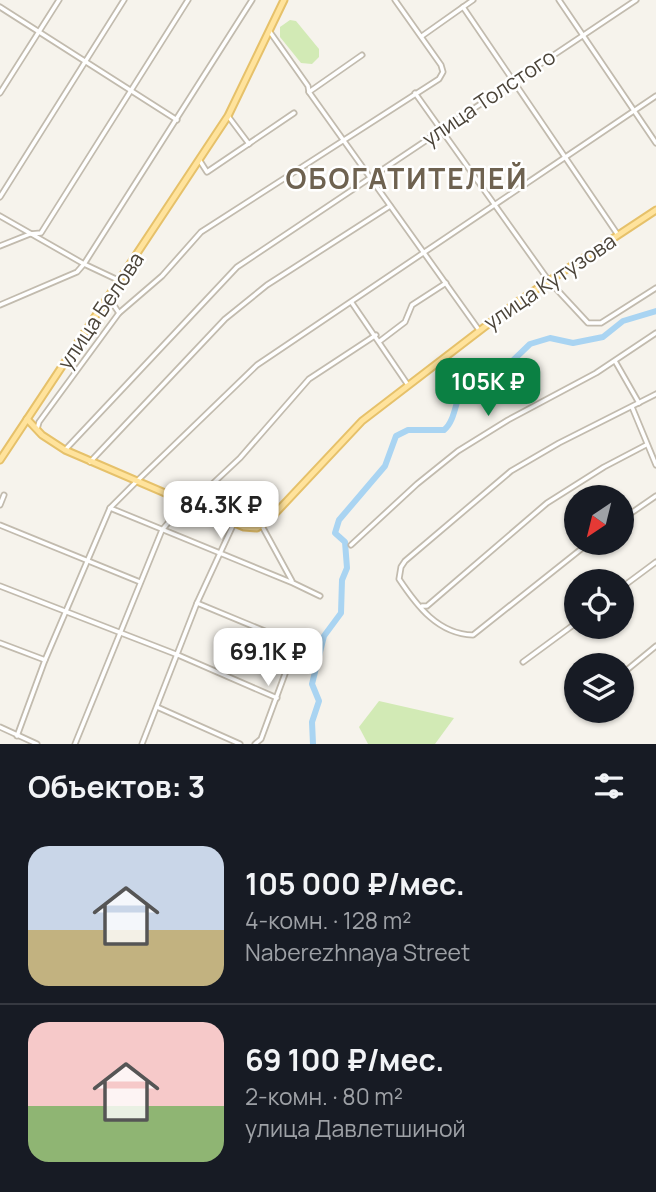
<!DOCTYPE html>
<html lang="ru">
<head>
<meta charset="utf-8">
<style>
  :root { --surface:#171b24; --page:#242831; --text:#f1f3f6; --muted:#9ea1a6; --line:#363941; --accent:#0b8043 }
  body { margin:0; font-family:Manrope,sans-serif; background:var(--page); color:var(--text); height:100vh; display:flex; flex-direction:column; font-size:26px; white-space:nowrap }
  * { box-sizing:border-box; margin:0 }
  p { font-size:23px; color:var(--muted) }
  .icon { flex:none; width:38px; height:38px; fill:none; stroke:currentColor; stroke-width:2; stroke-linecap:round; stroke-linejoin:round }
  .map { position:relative; height:744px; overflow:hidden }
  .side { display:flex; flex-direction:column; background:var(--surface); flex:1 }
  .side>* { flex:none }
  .needle { width:46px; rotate:215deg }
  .buttons { position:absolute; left:564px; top:485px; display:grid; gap:14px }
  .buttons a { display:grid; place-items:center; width:70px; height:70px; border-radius:50%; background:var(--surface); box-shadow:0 2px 5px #0004; font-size:35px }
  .price { position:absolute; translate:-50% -60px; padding:0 16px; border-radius:14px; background:#fff; color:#222; font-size:23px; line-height:46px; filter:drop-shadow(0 2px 4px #0008) }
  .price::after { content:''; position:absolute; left:50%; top:42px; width:21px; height:16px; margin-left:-10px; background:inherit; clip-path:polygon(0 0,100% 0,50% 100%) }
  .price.current { background:var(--accent); color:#fff }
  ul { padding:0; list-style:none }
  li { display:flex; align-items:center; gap:21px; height:175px; padding:0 28px }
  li+li { border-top:2px solid var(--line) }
  li span { display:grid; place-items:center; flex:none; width:196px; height:140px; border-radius:21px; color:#555 }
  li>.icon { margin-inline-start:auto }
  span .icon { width:84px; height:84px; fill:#fffc; stroke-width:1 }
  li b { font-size:30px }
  h2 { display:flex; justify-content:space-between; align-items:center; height:84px; padding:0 28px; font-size:30px }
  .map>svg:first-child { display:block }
</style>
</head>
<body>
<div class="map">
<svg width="656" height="744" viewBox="0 0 656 744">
  <rect width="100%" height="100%" fill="#f6f3ec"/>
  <g fill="#d2eab5">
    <polygon points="290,20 296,21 319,49 319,57 312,64 301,63 280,37 280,27"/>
    <polygon points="379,701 454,718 435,744 368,744 359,727"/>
  </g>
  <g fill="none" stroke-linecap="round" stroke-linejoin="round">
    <path stroke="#a9d4f2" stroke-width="6" d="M 313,744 L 312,722 L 319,701 L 312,684 L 324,636 L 341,613 L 342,580 L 347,568 L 345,542 L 335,533 L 339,520 L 385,466 L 396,436 L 408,430 L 444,430 C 457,420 455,393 468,377 L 479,378 L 490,370 L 506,367 L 530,344 L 550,338 L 573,343 L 603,337 L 623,321 L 656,311"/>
    <defs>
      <g id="minor">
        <polyline points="559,0 656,143"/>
        <polyline points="0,7 177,120"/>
        <polyline points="463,7 618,235"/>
        <polyline points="270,32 308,86 309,92 479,330"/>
        <polyline points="422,36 473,0"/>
        <polyline points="309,92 362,55"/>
        <polyline points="0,93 59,0"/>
        <polyline points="415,93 549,281 588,323 601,323 656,288"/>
        <polyline points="228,116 249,144"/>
        <polyline points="200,161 207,172 294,113"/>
        <polyline points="0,197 124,0"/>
        <polyline points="0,216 84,264 118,280"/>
        <polyline points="0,246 30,234 41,233 188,0"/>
        <polyline points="109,298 119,313"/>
        <polyline points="352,303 408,385"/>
        <polyline points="0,305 77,272 84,264 252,0"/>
        <polyline points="380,341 405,322 412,305 446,283"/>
        <polyline points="615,361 639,403"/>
        <polyline points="632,407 656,465"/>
        <polyline points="37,429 39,422 119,313 162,276 201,232 439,79 443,72 441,65 395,0"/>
        <polyline points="65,450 237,267 636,0"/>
        <polyline points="90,462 225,319 267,285 390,206"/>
        <polyline points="191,504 240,458 309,379 376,335"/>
        <polyline points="0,505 4,495"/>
        <polyline points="110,508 293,583 320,596"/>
        <polyline points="621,520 656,496"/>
        <polyline points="0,525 140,582"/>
        <polyline points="262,526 292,581"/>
        <path d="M 590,542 L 473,635 C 438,634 417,606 399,579 L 401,567 L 405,561 L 511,471 L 559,443 L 656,394"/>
        <polyline points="351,545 417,484 458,451 508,420 596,373 656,333"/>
        <polyline points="0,586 178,655 277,698"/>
        <polyline points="621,588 656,562"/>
        <polyline points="197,603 296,644 261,739 255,744"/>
        <polyline points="422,606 427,606 547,503 604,467 646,445"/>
        <polyline points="0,643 45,660"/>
        <polyline points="523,662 576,623"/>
        <polyline points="622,674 656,646"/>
        <polyline points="157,707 240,744"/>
        <polyline points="0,727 37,744"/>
        <polyline points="17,736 45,660 110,508 137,481 257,365 656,96"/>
        <polyline points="75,744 162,530 185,503"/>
        <polyline points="142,744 197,603 234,523"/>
      </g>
      <g id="major">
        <polyline points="27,419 42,435 65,450 244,527 257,528 269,520 362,421 517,302 656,210"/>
        <polyline points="0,460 228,116 284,0"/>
      </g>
    </defs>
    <use href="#minor" stroke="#c2bbae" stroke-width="7"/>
    <use href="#major" stroke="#e6c16a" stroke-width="9"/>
    <use href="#minor" stroke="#fff" stroke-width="3.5"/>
    <use href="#major" stroke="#ffe39c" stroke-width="5"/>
  </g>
  <g text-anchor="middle" stroke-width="5" stroke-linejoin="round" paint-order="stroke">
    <g font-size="21" fill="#4b4439" stroke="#fff">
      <text transform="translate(489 98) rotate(-34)" y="7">улица Толстого</text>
      <text transform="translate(550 282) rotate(-34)" y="7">улица Кутузова</text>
      <text transform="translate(101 311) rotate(-56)" y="7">улица Белова</text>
    </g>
    <g font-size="28" font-weight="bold" letter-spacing="2" fill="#6e6250" stroke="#fff">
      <text x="407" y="189">ОБОГАТИТЕЛЕЙ</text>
    </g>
  </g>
</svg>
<div class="buttons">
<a><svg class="needle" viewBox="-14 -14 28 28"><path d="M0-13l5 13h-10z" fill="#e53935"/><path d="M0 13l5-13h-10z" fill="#9ea1a6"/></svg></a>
<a><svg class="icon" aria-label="locate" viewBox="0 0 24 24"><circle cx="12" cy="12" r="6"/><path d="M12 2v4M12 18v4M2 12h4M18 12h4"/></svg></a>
<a><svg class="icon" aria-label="layers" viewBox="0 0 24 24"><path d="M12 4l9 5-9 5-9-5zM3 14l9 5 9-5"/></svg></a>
</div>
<b class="price current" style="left:488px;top:418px">105K ₽</b>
<b class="price" style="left:221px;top:541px">84.3K ₽</b>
<b class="price" style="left:268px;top:688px">69.1K ₽</b>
</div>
<section class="side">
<h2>Объектов: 3<svg class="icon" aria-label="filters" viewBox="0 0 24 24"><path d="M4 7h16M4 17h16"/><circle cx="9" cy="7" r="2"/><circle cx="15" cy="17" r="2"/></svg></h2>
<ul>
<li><span style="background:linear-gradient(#c9d6e8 60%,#c2b280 0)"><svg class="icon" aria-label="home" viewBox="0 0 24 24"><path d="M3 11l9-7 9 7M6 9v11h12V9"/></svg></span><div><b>105 000 ₽/мес.</b><p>4-комн. · 128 m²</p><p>Naberezhnaya Street</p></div></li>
<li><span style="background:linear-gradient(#f6c9c9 60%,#8fb573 0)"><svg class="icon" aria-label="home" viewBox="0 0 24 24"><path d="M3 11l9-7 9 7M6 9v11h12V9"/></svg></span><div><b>69 100 ₽/мес.</b><p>2-комн. · 80 m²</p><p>улица Давлетшиной</p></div></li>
</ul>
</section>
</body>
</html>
